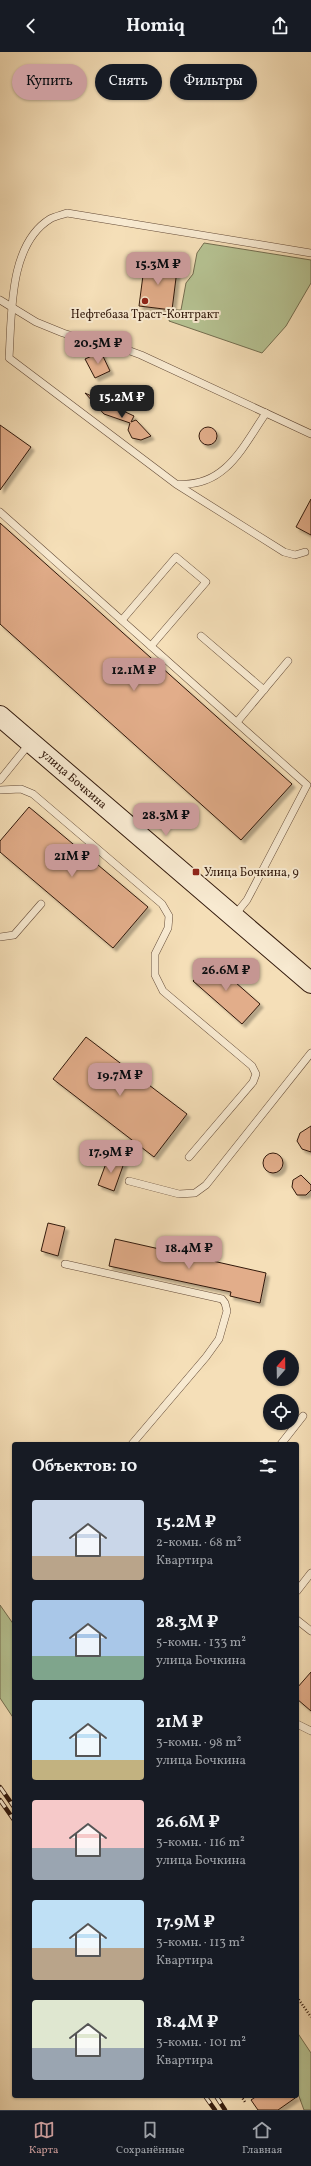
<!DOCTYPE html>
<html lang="ru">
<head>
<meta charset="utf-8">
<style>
  :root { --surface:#171b24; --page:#242831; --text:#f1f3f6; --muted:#9ea1a6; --line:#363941; --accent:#c59692 }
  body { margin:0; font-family:Vollkorn,serif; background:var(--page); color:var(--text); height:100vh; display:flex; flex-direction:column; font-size:15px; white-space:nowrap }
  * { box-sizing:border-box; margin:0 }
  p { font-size:13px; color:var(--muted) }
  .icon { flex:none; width:22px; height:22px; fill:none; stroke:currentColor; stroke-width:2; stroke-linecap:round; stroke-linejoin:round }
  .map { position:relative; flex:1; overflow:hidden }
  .details { position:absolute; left:12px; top:1390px; width:287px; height:656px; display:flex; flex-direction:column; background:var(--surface); border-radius:4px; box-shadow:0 1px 3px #0004 }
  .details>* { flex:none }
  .top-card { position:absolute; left:12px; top:12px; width:287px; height:36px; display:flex; gap:8px }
  .needle { width:26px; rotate:20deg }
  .controls { position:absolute; left:263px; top:1298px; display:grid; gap:8px }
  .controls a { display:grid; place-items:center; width:36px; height:36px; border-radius:50%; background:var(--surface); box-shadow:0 1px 3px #0004; font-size:20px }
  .price { position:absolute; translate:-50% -34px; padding:0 9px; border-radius:8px; background:var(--accent); color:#111; font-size:13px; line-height:26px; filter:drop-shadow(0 1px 2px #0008) }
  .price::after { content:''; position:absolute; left:50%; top:24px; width:12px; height:9px; margin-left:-6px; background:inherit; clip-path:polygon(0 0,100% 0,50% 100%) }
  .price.on { background:#222; color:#fff }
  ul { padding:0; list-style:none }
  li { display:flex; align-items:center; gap:12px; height:100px; padding:0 20px }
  li span { display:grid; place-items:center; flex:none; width:112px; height:80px; border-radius:4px; color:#555 }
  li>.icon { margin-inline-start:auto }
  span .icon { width:48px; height:48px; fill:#fffc; stroke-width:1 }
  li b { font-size:17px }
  h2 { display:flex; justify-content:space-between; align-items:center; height:48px; padding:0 20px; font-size:17px }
  .chip { padding:0 14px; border-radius:18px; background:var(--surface); box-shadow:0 1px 3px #0004; font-size:14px; line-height:36px }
  .chip.on { background:var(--accent); color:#111 }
  header { display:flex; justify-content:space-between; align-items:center; height:52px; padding:0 20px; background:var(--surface); font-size:18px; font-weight:700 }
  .tabs { display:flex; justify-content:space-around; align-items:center; height:56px; border-top:1px solid var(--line); background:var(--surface); font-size:11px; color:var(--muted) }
  .tabs a { display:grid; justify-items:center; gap:2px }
  .tabs .on { color:var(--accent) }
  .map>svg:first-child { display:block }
</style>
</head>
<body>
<header><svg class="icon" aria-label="back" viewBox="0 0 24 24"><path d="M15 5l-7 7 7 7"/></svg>Homiq<svg class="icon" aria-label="share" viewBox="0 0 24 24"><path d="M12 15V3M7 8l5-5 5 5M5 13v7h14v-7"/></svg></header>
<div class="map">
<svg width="311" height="2058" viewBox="0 0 311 2058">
  <defs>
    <filter id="shadow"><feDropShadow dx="3.5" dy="3.5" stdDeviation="1" flood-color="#0004"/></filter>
  </defs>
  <rect width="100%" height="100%" fill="#f5dfb8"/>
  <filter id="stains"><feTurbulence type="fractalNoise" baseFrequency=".005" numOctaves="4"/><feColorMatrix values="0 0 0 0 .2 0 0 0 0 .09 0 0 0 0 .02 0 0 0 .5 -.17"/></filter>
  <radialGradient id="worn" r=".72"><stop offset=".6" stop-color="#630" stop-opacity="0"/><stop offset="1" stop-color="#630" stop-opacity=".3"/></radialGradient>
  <g fill="#b6c393" stroke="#746e50">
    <polygon points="204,191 311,208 311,231 286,274 262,301 169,269 172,258 181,258 186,231 193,222 197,201"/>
    <polygon points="0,1553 14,1573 14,1667 0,1646"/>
    <polygon points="297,1980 311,2001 311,2058 304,2058 297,2039"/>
  </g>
  <g fill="#e2ad8a" stroke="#32190c" filter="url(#shadow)">
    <polygon points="145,208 165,210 164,217 177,218 172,258 139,254"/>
    <polygon points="101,300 110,319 95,326 85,307"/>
    <polygon points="85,341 134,364 131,370 136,368 151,384 141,388 132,386 128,378 130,371 104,362"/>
    <polygon points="0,373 31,395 0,438"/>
    <circle cx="208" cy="384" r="9"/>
    <polygon points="311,447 311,483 296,475"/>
    <polygon points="0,471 292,732 241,788 0,572"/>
    <polygon points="29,755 148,855 113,896 0,800 0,789"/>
    <polygon points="211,909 260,952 242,972 193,929"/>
    <polygon points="86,985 187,1062 154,1105 53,1027"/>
    <polygon points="311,1074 311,1100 302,1097 297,1089 300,1081"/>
    <circle cx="273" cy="1111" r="10"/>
    <polygon points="108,1106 124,1111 114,1139 98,1133"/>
    <polygon points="301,1123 311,1133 311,1138 306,1143 297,1143 292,1135 293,1128"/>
    <polygon points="48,1171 65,1175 58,1204 41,1199"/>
    <polygon points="115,1187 266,1221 260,1251 230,1244 231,1240 109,1214"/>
    <polygon points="311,1620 311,1659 297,1647 297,1636"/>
    <polygon points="257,2044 298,2044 278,2058 258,2058 251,2048"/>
  </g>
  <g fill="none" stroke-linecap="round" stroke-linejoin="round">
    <defs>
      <g id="lane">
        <polyline points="0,248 36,270 63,281 86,288 103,289 141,303 311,382"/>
        <path d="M 179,432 C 226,435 243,394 266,361"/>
        <polyline points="0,460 307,733 247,848 234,864"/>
        <path d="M 305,500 L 295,503 L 284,500 L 176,432 L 9,306 C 12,264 8,193 50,167 C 55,164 62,163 67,161 L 311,201"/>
        <polyline points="122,568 176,505 206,530 151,594"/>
        <polyline points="201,584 264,638"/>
        <polyline points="237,670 288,609"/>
        <polyline points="0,728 30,691"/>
        <polyline points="0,738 21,737 33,742 162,852 169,864 168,876 155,902 155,923 163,939 252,1014 256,1022 253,1030 189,1105"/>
        <polyline points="0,885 14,883 41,852"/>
        <polyline points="129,1129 179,1142 195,1141 206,1133 311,1001"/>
        <polyline points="65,1212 222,1247 225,1251 227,1259 219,1287 206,1305 132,1392"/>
        <polyline points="281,1392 303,1364"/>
        <polyline points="297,1539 311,1521"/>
        <polyline points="297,1568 311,1579"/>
        <polyline points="297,1672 311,1679"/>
      </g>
      <polyline id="secondary" points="0,664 311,931"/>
    </defs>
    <use href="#lane" stroke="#634a37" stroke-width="8"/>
    <use href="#secondary" stroke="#32190c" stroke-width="22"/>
    <g stroke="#32190c" stroke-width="2.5" stroke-dasharray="1 2" stroke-linecap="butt">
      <polyline points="297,1945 311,1965"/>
      <polyline points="241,2044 245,2050"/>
    </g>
    <use href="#lane" stroke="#f8ead1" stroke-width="7"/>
    <use href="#secondary" stroke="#f8ead1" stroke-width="20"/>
    <defs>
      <g id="rail">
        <polyline points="0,1735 14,1755"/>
        <polyline points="0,1748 14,1768"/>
        <polyline points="205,2044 215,2058"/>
        <polyline points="216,2044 225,2058"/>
      </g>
    </defs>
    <use href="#rail" stroke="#32190c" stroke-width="4.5"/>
    <use href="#rail" stroke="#f8ead1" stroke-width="3" stroke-dasharray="9" stroke-linecap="butt"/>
  </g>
  <g fill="#8f2418" stroke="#f8ead1" stroke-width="1.5">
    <circle cx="145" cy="249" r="4"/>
    <rect x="192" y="816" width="8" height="8" rx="2"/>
  </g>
  <g text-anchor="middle" stroke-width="4" stroke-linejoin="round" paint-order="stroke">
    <g font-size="12" fill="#32190c" stroke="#f8ead1">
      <text x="145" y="266">Нефтебаза Траст-Контракт</text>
      <text x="204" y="824" text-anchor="start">Улица Бочкина, 9</text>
    </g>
    <g font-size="12" fill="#32190c" stroke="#f8ead1">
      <text transform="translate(74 727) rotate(41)" y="4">улица Бочкина</text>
    </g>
  </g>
  <rect width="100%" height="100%" filter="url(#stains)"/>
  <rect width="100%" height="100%" fill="url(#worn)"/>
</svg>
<div class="controls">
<a><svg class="needle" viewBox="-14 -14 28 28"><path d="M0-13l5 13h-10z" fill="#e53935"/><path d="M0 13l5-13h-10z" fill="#9ea1a6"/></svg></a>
<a><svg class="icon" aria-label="locate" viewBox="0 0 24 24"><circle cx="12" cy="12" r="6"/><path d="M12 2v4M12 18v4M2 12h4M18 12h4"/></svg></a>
</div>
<b class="price" style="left:158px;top:234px">15.3M ₽</b>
<b class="price" style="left:98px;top:313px">20.5M ₽</b>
<b class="price on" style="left:122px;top:367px">15.2M ₽</b>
<b class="price" style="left:134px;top:640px">12.1M ₽</b>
<b class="price" style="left:166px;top:785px">28.3M ₽</b>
<b class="price" style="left:72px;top:826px">21M ₽</b>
<b class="price" style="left:226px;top:940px">26.6M ₽</b>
<b class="price" style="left:120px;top:1045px">19.7M ₽</b>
<b class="price" style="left:111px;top:1122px">17.9M ₽</b>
<b class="price" style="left:189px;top:1218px">18.4M ₽</b>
<div class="top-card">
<a class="chip on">Купить</a>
<a class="chip">Снять</a>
<a class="chip">Фильтры</a>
</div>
<section class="details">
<h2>Объектов: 10<svg class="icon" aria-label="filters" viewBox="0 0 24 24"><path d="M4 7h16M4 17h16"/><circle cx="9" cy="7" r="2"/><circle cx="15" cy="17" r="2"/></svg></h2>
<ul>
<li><span style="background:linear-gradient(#c9d6e8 70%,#b9a48a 0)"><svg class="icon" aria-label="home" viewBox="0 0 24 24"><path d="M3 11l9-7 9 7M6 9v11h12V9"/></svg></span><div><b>15.2M ₽</b><p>2-комн. · 68 m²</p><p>Квартира</p></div></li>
<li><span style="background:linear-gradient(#a9c7e8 70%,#7fa58c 0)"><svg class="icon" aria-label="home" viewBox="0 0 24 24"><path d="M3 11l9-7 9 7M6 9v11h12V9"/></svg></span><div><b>28.3M ₽</b><p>5-комн. · 133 m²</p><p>улица Бочкина</p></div></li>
<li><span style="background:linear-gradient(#bfe0f5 75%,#c2b280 0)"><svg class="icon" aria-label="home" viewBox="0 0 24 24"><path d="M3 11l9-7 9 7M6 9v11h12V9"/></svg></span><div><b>21M ₽</b><p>3-комн. · 98 m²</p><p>улица Бочкина</p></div></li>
<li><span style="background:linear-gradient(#f6c9c9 60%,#9aa5b1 0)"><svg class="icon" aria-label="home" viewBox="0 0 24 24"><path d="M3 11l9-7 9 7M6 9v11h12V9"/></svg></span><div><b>26.6M ₽</b><p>3-комн. · 116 m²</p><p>улица Бочкина</p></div></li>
<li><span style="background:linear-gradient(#bfe0f5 60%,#b9a48a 0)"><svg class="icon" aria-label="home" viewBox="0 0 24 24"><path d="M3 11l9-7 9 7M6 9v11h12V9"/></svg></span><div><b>17.9M ₽</b><p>3-комн. · 113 m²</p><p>Квартира</p></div></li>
<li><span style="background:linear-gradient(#dfe7d0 60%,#9aa5b1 0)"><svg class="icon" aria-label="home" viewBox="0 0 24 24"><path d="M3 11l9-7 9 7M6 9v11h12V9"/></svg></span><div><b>18.4M ₽</b><p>3-комн. · 101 m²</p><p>Квартира</p></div></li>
</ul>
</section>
</div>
<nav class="tabs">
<a class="on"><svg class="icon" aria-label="map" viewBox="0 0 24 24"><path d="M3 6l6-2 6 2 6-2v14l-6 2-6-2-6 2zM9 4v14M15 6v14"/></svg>Карта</a>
<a><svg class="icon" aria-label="saved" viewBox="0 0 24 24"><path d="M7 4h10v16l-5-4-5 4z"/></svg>Сохранённые</a>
<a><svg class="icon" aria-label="home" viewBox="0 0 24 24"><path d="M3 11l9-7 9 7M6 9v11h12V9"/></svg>Главная</a>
</nav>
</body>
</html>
